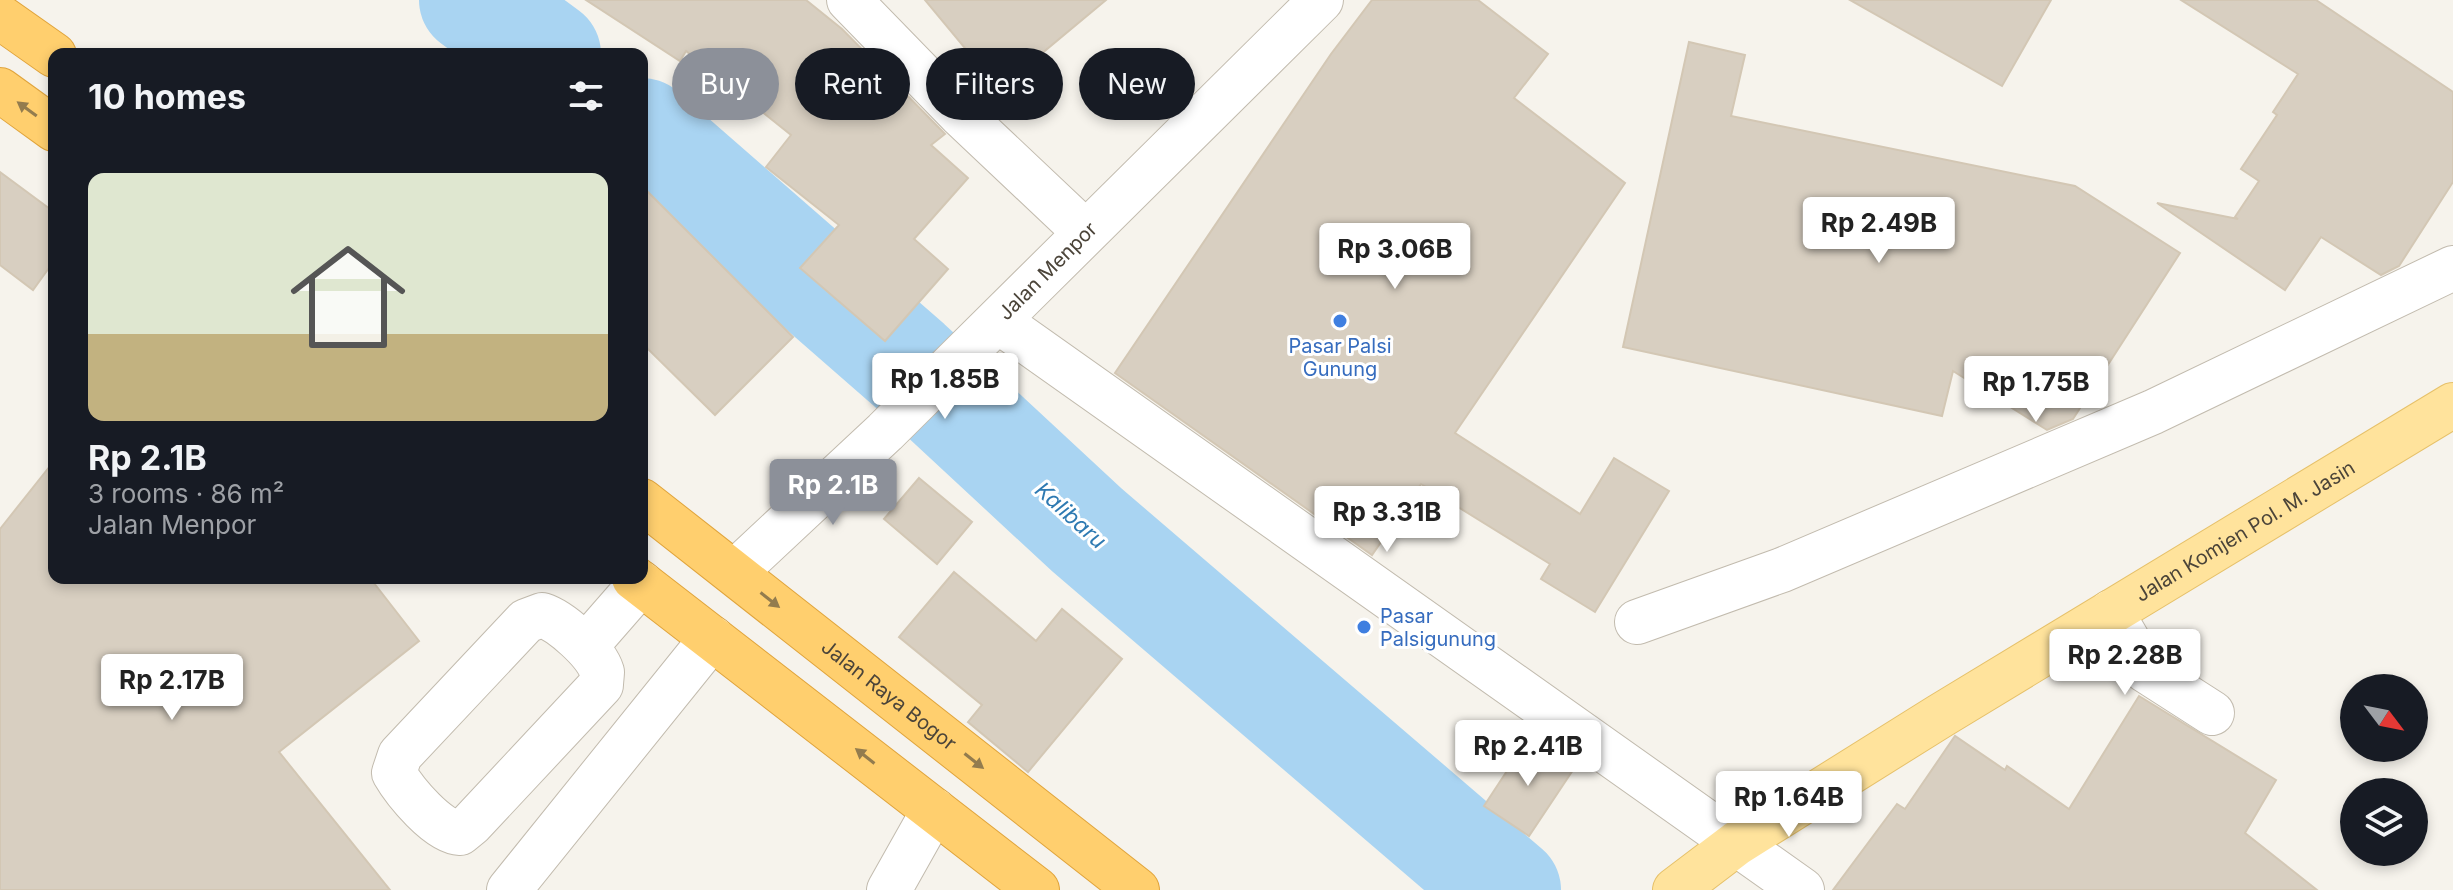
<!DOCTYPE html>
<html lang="en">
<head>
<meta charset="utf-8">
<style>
  :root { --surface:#171b24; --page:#20242c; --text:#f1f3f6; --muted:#9ea1a6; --accent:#8c9099 }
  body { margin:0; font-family:Inter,sans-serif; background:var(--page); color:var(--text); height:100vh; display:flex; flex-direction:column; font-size:30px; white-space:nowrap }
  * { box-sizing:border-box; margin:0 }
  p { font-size:26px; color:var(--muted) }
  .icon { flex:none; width:44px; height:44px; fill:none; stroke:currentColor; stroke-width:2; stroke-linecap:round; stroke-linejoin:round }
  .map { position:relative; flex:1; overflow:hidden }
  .details { position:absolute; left:48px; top:48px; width:600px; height:536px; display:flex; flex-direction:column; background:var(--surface); border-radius:16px; box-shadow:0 4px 12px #0003 }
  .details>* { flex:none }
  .top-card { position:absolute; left:672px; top:48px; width:760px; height:72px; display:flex; gap:16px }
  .needle { width:52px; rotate:122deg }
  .buttons { position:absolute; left:2340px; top:674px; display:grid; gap:16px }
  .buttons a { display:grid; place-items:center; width:88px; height:88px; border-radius:50%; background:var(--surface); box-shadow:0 4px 12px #0003; font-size:40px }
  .price { position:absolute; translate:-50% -68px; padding:0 18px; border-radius:8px; background:#fff; color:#222; font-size:26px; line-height:52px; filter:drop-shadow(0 2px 4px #0008) }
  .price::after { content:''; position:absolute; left:50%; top:48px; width:24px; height:18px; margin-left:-12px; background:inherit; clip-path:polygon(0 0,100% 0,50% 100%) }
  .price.on { background:var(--accent); color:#fff }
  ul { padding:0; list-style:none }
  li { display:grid; align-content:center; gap:16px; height:424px; padding:0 40px }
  li span { display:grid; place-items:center; height:248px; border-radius:16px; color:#555 }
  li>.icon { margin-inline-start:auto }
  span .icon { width:144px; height:144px; fill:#fffc; stroke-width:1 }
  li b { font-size:34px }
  h2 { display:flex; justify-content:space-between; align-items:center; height:96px; padding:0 40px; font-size:34px }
  .pill { padding:0 28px; border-radius:36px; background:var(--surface); box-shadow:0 4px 12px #0003; font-size:28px; line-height:72px }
  .pill.on { background:var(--accent); color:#fff }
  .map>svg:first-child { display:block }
</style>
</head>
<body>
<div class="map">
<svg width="2453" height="890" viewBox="0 0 2453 890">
  <rect width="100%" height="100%" fill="#f6f3ec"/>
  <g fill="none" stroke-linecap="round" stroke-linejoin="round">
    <g stroke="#a9d4f2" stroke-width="108">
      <polyline points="473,0 547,54"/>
      <polyline points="642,132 908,364 1087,530 1507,890"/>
    </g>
  </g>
  <g fill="#d8cfc1" stroke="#d3c7b4" stroke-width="2">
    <polygon points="586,0 806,0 842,29 945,134 931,145 968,178 914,239 948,269 885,341 800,268 839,225 766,167 791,135 686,51 680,61"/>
    <polygon points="925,0 1106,0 999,89"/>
    <polygon points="1372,0 1478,0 1548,54 1514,98 1625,183 1455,433 1580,514 1614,458 1669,491 1595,612 1541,579 1550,564 1421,484 1372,555 1115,373 1331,54"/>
    <polygon points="1850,0 2051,0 2002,86"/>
    <polygon points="2181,0 2316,0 2453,92 2453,182 2399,266 2381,275 2321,237 2285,290 2157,203 2238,219 2235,217 2259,181 2241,169 2277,115 2273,112 2298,74"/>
    <polygon points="1689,42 1745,55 1731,116 2075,186 2180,253 2073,419 2047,430 1953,371 1942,416 1623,347"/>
    <polygon points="0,172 54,212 54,261 33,290 0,265"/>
    <polygon points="642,186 793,337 715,415 642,343"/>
    <polygon points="54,461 54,578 370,578 419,641 279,752 390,890 0,890 0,529"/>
    <polygon points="919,478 972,522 937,564 884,519"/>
    <polygon points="954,572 1036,641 1062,609 1122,659 1028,772 968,722 982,705 899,637"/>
    <polygon points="2139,696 2276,780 2245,833 2317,890 1833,890 1897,804 1905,809 1955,736 2005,770 2007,766 2069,809"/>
    <polygon points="1528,739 1573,770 1529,836 1484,806"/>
  </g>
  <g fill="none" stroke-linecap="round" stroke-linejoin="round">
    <defs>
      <g id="minor">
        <polyline points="849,0 960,114 1085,232"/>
        <polyline points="998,321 1802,890"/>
        <path id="s1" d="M 735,572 L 885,432 L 1321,0"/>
        <polyline points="2111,612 2145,670 2212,713"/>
        <path d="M 542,615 C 561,621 596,652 602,672 C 602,674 601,682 601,685 L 471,824 L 460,833 C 438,832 405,792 394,773 L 400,755 L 526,621 Z"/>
        <polyline points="1637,622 1782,570 2153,412 2453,268"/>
        <polyline points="586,646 641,583"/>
        <polyline points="509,890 712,638"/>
        <polyline points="889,890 934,810"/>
      </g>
      <g id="major">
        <path id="s2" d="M 1675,890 L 1737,843 L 1940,716 L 2453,405"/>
      </g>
      <g id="highway">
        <polyline points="0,17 54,55"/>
        <polyline points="0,90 54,129"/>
        <path id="s3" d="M 642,501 L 1137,890"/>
        <polyline points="634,578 1037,890"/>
      </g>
    </defs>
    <use href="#minor" stroke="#c2bbae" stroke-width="46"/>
    <use href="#major" stroke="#e6c16a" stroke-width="46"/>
    <use href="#highway" stroke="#e0a43c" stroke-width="46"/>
    <use href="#minor" stroke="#fff" stroke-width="44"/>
    <use href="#major" stroke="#ffe39c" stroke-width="44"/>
    <use href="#highway" stroke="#ffcf6e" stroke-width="44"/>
  </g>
  <defs><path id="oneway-solid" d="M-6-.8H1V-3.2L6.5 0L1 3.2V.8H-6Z" transform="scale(2)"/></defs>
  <g fill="#937c4e">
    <use href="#oneway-solid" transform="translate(27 109) rotate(-144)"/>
    <use href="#oneway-solid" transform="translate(770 600) rotate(38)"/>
    <use href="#oneway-solid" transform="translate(865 756) rotate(-142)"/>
    <use href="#oneway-solid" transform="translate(974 761) rotate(38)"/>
  </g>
  <g fill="#3f7fe0" stroke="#fff" stroke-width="3">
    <circle cx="1340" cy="321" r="8"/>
    <circle cx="1364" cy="627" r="8"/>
  </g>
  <g text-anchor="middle" stroke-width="6" stroke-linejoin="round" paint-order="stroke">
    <g font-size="20" fill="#4b4439" stroke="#fff">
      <text dy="7" stroke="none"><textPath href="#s1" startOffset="434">Jalan Menpor</textPath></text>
      <text dy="7" stroke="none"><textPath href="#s2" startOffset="674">Jalan Komjen Pol. M. Jasin</textPath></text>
      <text dy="7" stroke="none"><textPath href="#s3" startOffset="314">Jalan Raya Bogor</textPath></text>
    </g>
    <g font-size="20" fill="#366cbe" stroke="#fff">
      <text x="1340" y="353">Pasar Palsi<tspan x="1340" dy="23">Gunung</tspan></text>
      <text x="1380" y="623" text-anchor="start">Pasar<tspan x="1380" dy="23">Palsigunung</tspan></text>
    </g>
    <g font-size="22" font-style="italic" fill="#2e7ab2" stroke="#fff">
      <text transform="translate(1071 515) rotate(42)" y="8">Kalibaru</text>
    </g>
  </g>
</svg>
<div class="buttons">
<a><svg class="needle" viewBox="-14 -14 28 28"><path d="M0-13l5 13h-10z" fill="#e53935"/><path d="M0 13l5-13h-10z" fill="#9ea1a6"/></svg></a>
<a><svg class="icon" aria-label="layers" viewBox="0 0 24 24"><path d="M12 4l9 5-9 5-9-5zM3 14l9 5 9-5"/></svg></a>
</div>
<b class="price" style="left:1879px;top:265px">Rp 2.49B</b>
<b class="price" style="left:1395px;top:291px">Rp 3.06B</b>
<b class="price" style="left:945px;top:421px">Rp 1.85B</b>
<b class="price" style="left:2036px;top:424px">Rp 1.75B</b>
<b class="price on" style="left:833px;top:527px">Rp 2.1B</b>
<b class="price" style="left:1387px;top:554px">Rp 3.31B</b>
<b class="price" style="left:2125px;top:697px">Rp 2.28B</b>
<b class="price" style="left:172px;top:722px">Rp 2.17B</b>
<b class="price" style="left:1528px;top:788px">Rp 2.41B</b>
<b class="price" style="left:1789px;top:839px">Rp 1.64B</b>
<div class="top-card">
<a class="pill on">Buy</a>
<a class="pill">Rent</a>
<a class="pill">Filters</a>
<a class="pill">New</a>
</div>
<section class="details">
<h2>10 homes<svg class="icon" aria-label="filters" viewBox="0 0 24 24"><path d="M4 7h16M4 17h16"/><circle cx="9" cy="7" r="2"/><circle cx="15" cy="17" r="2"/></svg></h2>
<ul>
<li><span style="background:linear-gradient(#dfe7d0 65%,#c2b280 0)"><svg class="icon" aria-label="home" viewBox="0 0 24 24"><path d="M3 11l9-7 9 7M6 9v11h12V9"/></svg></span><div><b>Rp 2.1B</b><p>3 rooms · 86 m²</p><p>Jalan Menpor</p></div></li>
</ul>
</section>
</div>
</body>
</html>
